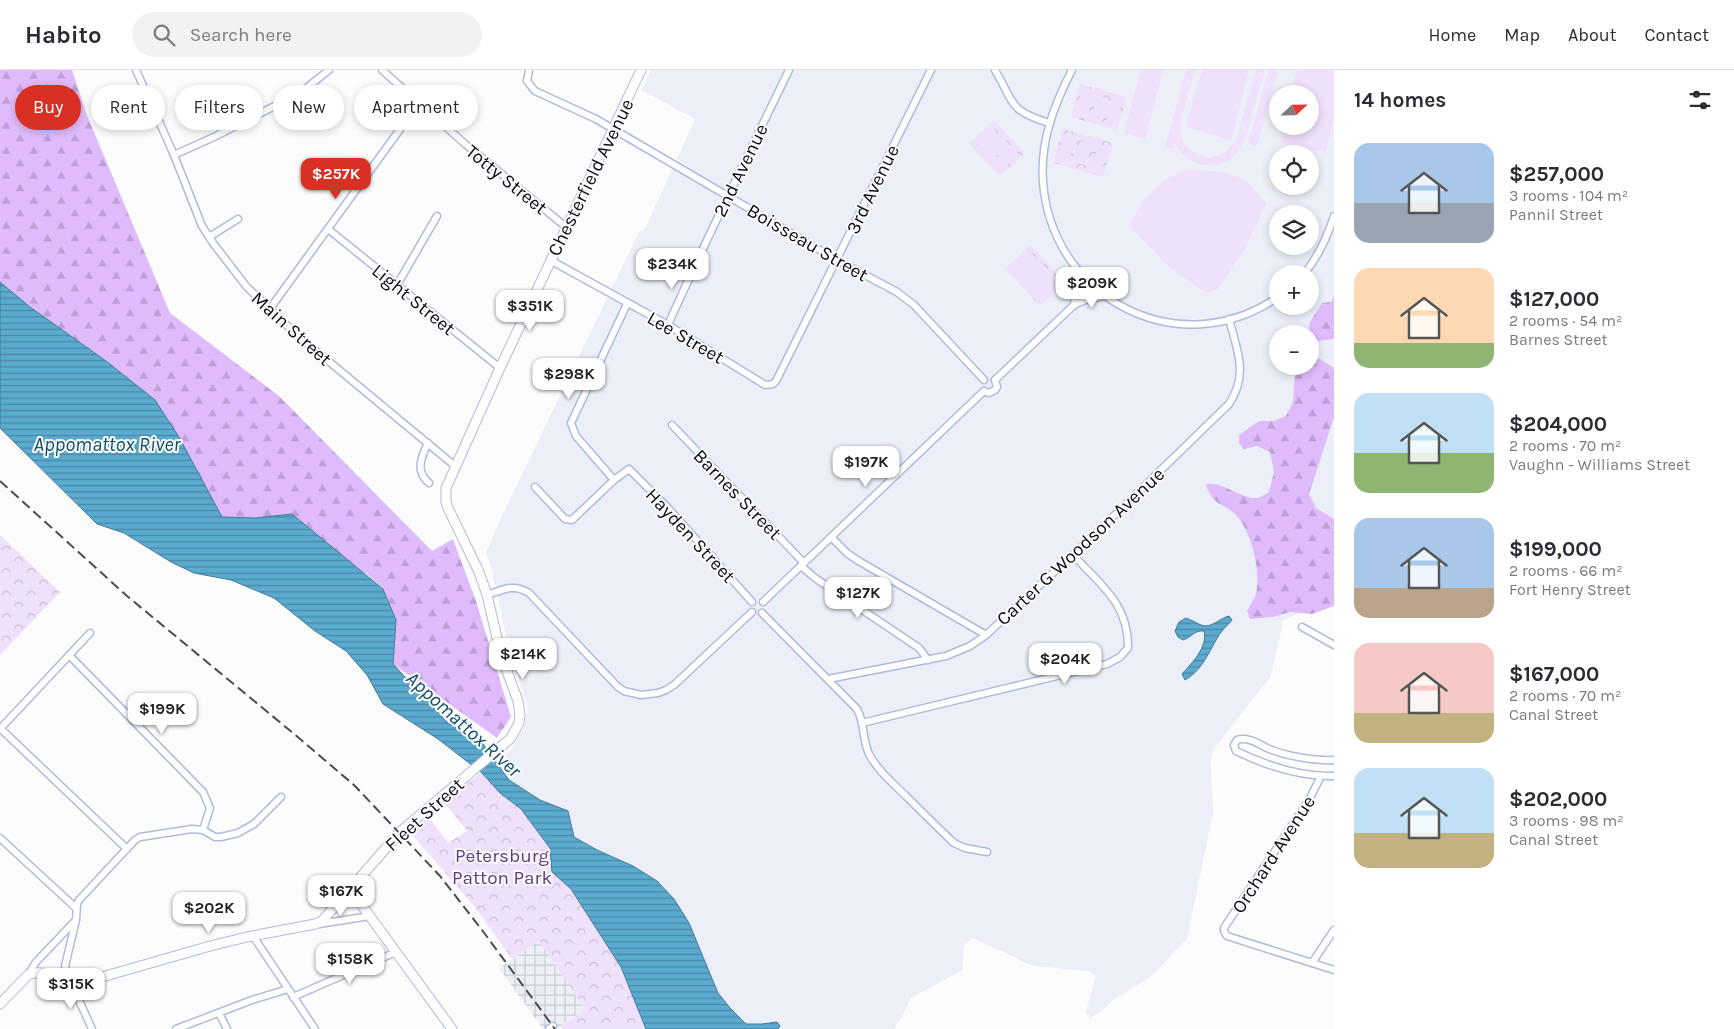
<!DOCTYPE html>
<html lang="en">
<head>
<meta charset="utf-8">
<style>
  :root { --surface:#fff; --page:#f2f2f3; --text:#2b2b33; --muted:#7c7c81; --line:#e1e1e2; --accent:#d93025 }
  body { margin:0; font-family:Karla,sans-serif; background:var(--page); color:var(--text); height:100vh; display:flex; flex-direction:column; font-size:19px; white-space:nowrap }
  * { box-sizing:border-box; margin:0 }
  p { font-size:16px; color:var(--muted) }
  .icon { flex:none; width:28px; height:28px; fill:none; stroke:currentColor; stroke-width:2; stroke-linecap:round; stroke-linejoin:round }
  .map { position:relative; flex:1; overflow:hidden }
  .side { display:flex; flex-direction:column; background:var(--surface); width:400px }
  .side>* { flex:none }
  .top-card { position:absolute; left:15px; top:15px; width:475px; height:45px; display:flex; gap:10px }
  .needle { width:32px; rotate:68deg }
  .tools { position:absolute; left:1269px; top:15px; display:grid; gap:10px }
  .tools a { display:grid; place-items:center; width:50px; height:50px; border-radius:50%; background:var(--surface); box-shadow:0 2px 8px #0003; font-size:25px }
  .price { position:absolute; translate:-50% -42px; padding:0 11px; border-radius:10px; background:#fff; color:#222; font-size:16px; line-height:32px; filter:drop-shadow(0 1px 2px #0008) }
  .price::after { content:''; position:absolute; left:50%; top:30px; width:15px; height:11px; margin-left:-8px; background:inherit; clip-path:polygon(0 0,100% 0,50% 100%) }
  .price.current { background:var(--accent); color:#fff }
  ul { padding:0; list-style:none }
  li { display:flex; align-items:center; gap:15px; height:125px; padding:0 20px }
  li span { display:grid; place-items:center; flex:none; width:140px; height:100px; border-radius:15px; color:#555 }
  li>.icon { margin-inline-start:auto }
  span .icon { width:60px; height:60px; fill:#fffc; stroke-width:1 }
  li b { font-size:21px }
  h2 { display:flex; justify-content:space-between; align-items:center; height:60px; padding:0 20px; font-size:21px }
  .pill { padding:0 18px; border-radius:22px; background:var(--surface); box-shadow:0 2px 8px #0003; font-size:18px; line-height:45px }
  .pill.current { background:var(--accent); color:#fff }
  header { display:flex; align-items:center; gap:30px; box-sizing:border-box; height:70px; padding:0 25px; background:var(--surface); border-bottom:1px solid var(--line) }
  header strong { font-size:24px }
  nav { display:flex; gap:28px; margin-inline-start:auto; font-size:18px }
  .search { width:350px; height:45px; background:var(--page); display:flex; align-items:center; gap:12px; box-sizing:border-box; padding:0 18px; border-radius:28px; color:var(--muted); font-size:19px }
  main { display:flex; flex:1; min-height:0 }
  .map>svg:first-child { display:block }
</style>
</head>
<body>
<header>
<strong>Habito</strong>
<div class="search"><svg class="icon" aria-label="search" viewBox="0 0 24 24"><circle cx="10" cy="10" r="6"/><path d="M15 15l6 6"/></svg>Search here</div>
<nav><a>Home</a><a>Map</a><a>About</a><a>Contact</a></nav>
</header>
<main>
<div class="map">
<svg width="1334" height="959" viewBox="0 0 1334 959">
  <defs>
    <pattern id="industrial-grid" width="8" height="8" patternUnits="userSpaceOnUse" patternTransform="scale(1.25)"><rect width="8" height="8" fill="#eceff7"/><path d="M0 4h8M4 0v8" fill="none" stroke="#c9ccd3"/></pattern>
    <pattern id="forest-firs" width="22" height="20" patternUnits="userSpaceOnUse" patternTransform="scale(1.25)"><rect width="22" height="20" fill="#dfbbfb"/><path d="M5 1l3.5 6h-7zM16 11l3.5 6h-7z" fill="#bea0d6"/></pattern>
    <pattern id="park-crowns" width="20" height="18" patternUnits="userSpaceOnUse" patternTransform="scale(1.25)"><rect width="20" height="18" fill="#efe0fb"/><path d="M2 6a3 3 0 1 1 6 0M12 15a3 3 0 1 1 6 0" fill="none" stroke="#cbbfd6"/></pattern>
    <pattern id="water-rules" width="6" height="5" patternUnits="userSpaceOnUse" patternTransform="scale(1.25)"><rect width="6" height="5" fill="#5baacf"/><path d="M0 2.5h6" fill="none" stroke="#4989a7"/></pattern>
  </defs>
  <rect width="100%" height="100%" fill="#fcfcfc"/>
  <path fill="#eceff7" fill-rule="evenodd" d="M 651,0 L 1334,0 L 1334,493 L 1325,531 L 1280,552 L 1283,554 L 1271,606 L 1214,679 L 1211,689 L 1213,743 L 1187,869 L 1151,906 L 1112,931 L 1101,942 L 1090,948 L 1086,942 L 1096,906 L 1088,901 L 1033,896 L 973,868 L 964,875 L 963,900 L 911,928 L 903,945 L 894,959 L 778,959 L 780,956 L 777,952 L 762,954 L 746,954 L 731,939 L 718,923 L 701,880 L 674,829 L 657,811 L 633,796 L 597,780 L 574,767 L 568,741 L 540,730 L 509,710 L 496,691 L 512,679 L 524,658 L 528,641 L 525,628 L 510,583 L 491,496 L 486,483 L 502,446 L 640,160 L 644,161 L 695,49 L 641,20 ZM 1278,24 L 1310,24 L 1310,56 L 1278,56 ZM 1278,84 L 1310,84 L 1310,116 L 1278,116 ZM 1278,144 L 1310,144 L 1310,176 L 1278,176 ZM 1278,204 L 1310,204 L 1310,236 L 1278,236 ZM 1278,264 L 1310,264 L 1310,296 L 1278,296 Z"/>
  <polygon fill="url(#industrial-grid)" points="539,871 585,939 557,959 543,959 499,898"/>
  <g fill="url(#forest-firs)">
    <polygon points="0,0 72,0 86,43 170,243 279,326 432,481 453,469 476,531 511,647 497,668 393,594 396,550 383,518 367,504 255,448 222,447 179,367 155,330 106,291 30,237 0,212"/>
    <polygon points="1334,226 1334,269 1318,271 1309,264 1310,252 1322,233 1331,232"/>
    <path d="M 1310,287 L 1320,289 L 1334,298 L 1334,347 L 1309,424 L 1316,438 L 1334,449 L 1334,536 L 1312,544 L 1290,542 L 1273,547 L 1250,549 L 1247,541 C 1250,535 1254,530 1256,524 C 1261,502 1252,463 1237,446 C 1225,432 1213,438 1206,414 C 1224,411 1239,429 1258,428 C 1261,427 1266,424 1269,422 L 1274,402 L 1270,382 L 1257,376 L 1244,379 L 1239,373 L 1239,365 L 1259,351 L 1274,351 L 1286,346 L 1293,332 L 1295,302 L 1298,296 L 1310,296 Z"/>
  </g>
  <g fill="url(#park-crowns)">
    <polygon points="1080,14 1127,27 1117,60 1071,47"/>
    <polygon points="994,50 1025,83 1000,106 969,74"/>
    <polygon points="1063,59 1113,73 1103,107 1053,93"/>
    <polygon points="1030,175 1065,212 1040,236 1005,199"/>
    <polygon points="0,465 60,522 0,585"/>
    <polygon points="480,703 482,703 500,723 521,739 550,778 552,802 571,819 621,897 646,959 562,959 561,957 585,939 539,871 512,889 474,836 409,761 428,746 448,773 467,761 444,732"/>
  </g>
  <g fill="#efe0fb">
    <polygon points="1141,0 1163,0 1145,69 1124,63"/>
    <path d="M 1186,0 L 1195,0 L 1181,50 L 1180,62 L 1184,73 L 1188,78 L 1198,85 L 1209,88 L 1224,83 L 1236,71 L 1256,0 L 1265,0 C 1261,14 1257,27 1253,41 C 1246,67 1240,99 1205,95 C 1191,94 1181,85 1175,73 L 1173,79 L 1165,77 Z"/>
    <polygon points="1202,0 1249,0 1231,70 1186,57"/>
    <polygon points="1269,0 1278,0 1257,76 1248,73"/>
    <polygon points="1297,0 1334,0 1334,47 1326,82 1281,73 1285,56 1310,56 1310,24 1292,24"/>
    <polygon points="1082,21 1092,24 1086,46 1076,43"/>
    <polygon points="1097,25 1107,28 1101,50 1091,47"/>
    <polygon points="1112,29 1122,32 1116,54 1106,51"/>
    <polygon points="992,57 999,65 983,80 976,73"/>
    <polygon points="1065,66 1075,69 1069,91 1059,88"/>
    <polygon points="1001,67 1009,74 992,90 985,83"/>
    <polygon points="1081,71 1091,74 1085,95 1075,92"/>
    <polygon points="1098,75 1108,78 1102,100 1092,97"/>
    <polygon points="1011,77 1018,84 1002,100 995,92"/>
    <path d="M 1185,100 C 1202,100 1232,101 1247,112 C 1254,118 1260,126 1266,133 L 1246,177 L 1218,219 L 1207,223 L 1171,199 L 1129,155 L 1145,129 L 1164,111 Z"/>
    <polygon points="1028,179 1038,190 1019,209 1009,198"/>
    <polygon points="1040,191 1050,202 1030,220 1020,210"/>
    <polygon points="1051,203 1061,213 1042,232 1032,222"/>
  </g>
  <g fill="url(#water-rules)" stroke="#427b98">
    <polygon points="0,212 30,237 106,291 155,330 179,367 222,447 255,448 292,444 383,519 396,550 393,594 448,653 481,671 509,710 540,730 568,741 574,767 597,780 633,796 657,811 674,829 689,853 718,923 731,939 746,954 762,954 777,952 780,956 778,959 646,959 621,897 571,819 552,802 550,778 521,739 500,723 482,703 438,669 383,634 367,605 346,581 315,561 274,528 231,510 194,503 171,492 124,463 97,454 0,358"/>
    <path d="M 1229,546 L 1232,550 C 1228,555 1222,560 1219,565 C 1209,581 1203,600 1185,610 L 1182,604 C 1192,593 1208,577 1204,561 C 1194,560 1192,567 1183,570 L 1178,567 L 1175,561 L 1179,552 L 1186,548 C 1192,550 1196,553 1201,555 C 1211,559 1220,548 1229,546 Z"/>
  </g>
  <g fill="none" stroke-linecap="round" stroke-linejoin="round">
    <defs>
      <g id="street">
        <polyline points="136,0 174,85 202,156 213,173 246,216 297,265 455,396"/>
        <polyline points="382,0 464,73 566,157"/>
        <polyline points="529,0 527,11 535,21 596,49 837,190 897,222 914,235 984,310"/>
        <path d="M 995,0 C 1015,34 1008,40 1049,53"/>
        <path d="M 1072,0 C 1054,35 1040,71 1043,112 C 1052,229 1179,295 1278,227"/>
        <polyline points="174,85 216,66 300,23 329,0"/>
        <polyline points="328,159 500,298"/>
        <polyline points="209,167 238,149"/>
        <polyline points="550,190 668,255 765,315 773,314 776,311 931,0"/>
        <path d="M 1304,204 C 1318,187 1327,168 1334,146"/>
        <polyline points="397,215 437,146"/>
        <polyline points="1074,235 1078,202"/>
        <polyline points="269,240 419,33"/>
        <path d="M 668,255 C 706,169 748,85 789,0"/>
        <polyline points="995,310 1074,235 1085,230 1104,226"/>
        <polyline points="984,321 989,323 995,320 997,317 995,310"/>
        <polyline points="672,355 804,493"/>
        <path d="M 428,373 C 421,387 415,402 429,413"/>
        <polyline points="614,410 576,366 571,353 627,234"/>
        <polyline points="535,417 565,449 572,450 614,410 629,399 668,438 752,532"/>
        <polyline points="831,467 847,483 857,490 986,565"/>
        <polyline points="801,496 815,508 919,578 928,590"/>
        <path d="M 487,525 C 502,520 514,513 529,523 L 618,617 L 624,621 L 641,625 L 658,623 L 666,620 L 674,615 L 752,542"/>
        <polyline points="763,532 984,321"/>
        <path d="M 762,543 L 857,639 C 865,653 862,669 869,684 C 878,701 894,714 907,727 C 923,743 938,758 954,773 L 965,778 L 987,782"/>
        <polyline points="1302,557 1334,575"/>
        <polyline points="69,585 203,722 210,738 203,760"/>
        <path d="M 828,609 L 946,586 L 970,576 L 986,565 L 1095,464 L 1229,334 C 1249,304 1237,280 1229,249"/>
        <path d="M 862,653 L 1107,594 L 1120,587 L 1128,578 C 1129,534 1100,514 1073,485"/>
        <polyline points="0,658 127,779"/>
        <polyline points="0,659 90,563"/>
        <path d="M 1334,690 C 1315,691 1285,686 1267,678 C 1259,674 1247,666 1237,670 L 1234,675 L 1236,681 C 1267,696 1300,707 1334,706"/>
        <polyline points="1321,706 1310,728 1224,858 1224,861 1227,866 1334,900"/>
        <polyline points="0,768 76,838"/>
        <polyline points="319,854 370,846"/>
        <polyline points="253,866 315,959"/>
        <polyline points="1312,893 1334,860"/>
        <polyline points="28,905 36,892 75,851"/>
        <polyline points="293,927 396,882"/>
        <polyline points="219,943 227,959"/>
        <polyline points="92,959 69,908 65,896 76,850 77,834 79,830 135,770 140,767 192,759 203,760 215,767 221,767 238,763 254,754 281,727"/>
        <polyline points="176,959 252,930 288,919"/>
        <polyline points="549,959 553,956"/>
      </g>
      <g id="secondary">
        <polyline points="350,819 452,959"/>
        <path d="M 0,934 L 28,905 C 48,897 67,914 88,911 L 210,876 L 247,867 L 315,854 L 322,851 L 400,762 L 511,668 L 519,653 L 520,645 L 518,631 L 501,585 L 487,525 L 479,502 L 448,438 L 446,432 L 446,418 L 500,298 L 641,0"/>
      </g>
    </defs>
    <use href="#street" stroke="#b0bbdc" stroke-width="9"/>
    <use href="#secondary" stroke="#b0bbdc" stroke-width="11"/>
    <use href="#street" stroke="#fff" stroke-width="6"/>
    <use href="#secondary" stroke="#fff" stroke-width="9"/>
    <polyline stroke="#4a4c54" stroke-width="2" stroke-dasharray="10 5" stroke-linecap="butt" points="0,411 127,526 299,668 354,715 440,806 482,860 555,959"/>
  </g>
  <g text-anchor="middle" stroke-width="4" stroke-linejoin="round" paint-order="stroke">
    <g font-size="19" fill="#080c17" stroke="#fcfcfc">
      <text transform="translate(740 100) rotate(-64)" y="7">2nd Avenue</text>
      <text transform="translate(590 107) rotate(-64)" y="7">Chesterfield Avenue</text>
      <text transform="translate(507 109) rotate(39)" y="7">Totty Street</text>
      <text transform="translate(872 119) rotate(-64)" y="7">3rd Avenue</text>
      <text transform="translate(808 172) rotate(30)" y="7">Boisseau Street</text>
      <text transform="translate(414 229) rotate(39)" y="7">Light Street</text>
      <text transform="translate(292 258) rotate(42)" y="7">Main Street</text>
      <text transform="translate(686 267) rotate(30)" y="7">Lee Street</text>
      <text transform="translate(738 424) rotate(46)" y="7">Barnes Street</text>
      <text transform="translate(691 465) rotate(47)" y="7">Hayden Street</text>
      <text transform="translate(1080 476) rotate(-43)" y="7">Carter G Woodson Avenue</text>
      <text transform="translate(424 744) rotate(-42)" y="7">Fleet Street</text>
      <text transform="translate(1273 784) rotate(-57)" y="7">Orchard Avenue</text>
    </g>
    <g font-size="19" fill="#633781" stroke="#fcfcfc">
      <text x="502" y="792">Petersburg<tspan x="502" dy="22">Patton Park</tspan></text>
    </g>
    <g font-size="20" font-style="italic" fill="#0e4f69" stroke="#fcfcfc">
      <text x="107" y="381">Appomattox River</text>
      <text transform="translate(464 654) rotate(42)" y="7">Appomattox River</text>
    </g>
  </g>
</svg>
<div class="tools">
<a><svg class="needle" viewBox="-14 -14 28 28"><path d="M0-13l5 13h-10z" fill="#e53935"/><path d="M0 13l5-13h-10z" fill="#7c7c81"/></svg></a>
<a><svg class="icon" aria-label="locate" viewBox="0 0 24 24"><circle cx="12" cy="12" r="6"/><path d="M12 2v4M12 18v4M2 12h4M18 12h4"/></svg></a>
<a><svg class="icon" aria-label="layers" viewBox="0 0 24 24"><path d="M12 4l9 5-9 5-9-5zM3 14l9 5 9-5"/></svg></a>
<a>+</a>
<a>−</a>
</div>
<b class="price current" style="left:336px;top:130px">$257K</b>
<b class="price" style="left:672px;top:220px">$234K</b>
<b class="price" style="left:1092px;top:239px">$209K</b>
<b class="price" style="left:530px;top:262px">$351K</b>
<b class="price" style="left:569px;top:330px">$298K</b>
<b class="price" style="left:866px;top:418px">$197K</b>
<b class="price" style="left:858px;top:549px">$127K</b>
<b class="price" style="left:523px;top:610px">$214K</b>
<b class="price" style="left:1065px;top:615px">$204K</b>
<b class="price" style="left:162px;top:665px">$199K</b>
<b class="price" style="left:341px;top:847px">$167K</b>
<b class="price" style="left:209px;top:864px">$202K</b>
<b class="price" style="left:350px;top:915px">$158K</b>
<b class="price" style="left:71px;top:940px">$315K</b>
<div class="top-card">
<a class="pill current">Buy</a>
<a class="pill">Rent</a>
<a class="pill">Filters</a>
<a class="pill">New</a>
<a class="pill">Apartment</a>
</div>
</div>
<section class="side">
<h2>14 homes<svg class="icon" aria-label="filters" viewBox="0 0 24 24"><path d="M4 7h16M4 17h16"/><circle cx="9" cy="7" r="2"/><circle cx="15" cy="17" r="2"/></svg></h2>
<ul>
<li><span style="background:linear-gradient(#a9c7e8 60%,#9aa5b1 0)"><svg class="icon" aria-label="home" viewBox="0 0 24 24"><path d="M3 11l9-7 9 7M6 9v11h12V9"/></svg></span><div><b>$257,000</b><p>3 rooms · 104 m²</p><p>Pannil Street</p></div></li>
<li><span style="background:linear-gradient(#ffd9b3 75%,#8fb573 0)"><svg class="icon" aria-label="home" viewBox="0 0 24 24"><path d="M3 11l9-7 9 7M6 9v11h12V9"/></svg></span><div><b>$127,000</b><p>2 rooms · 54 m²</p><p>Barnes Street</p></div></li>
<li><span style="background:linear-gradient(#bfe0f5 60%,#8fb573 0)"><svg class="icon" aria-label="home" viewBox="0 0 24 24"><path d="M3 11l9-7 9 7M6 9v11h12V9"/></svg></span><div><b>$204,000</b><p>2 rooms · 70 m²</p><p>Vaughn - Williams Street</p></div></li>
<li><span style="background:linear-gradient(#a9c7e8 70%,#b9a48a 0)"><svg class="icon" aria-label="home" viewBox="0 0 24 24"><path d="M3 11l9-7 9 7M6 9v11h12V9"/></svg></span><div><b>$199,000</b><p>2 rooms · 66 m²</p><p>Fort Henry Street</p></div></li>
<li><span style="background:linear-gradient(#f6c9c9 70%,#c2b280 0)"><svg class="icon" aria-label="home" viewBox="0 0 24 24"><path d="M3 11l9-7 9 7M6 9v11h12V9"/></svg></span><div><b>$167,000</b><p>2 rooms · 70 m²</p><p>Canal Street</p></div></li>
<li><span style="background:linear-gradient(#bfe0f5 65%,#c2b280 0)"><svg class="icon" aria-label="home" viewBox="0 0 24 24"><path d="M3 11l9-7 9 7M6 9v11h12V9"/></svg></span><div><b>$202,000</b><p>3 rooms · 98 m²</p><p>Canal Street</p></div></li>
</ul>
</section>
</main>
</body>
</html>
